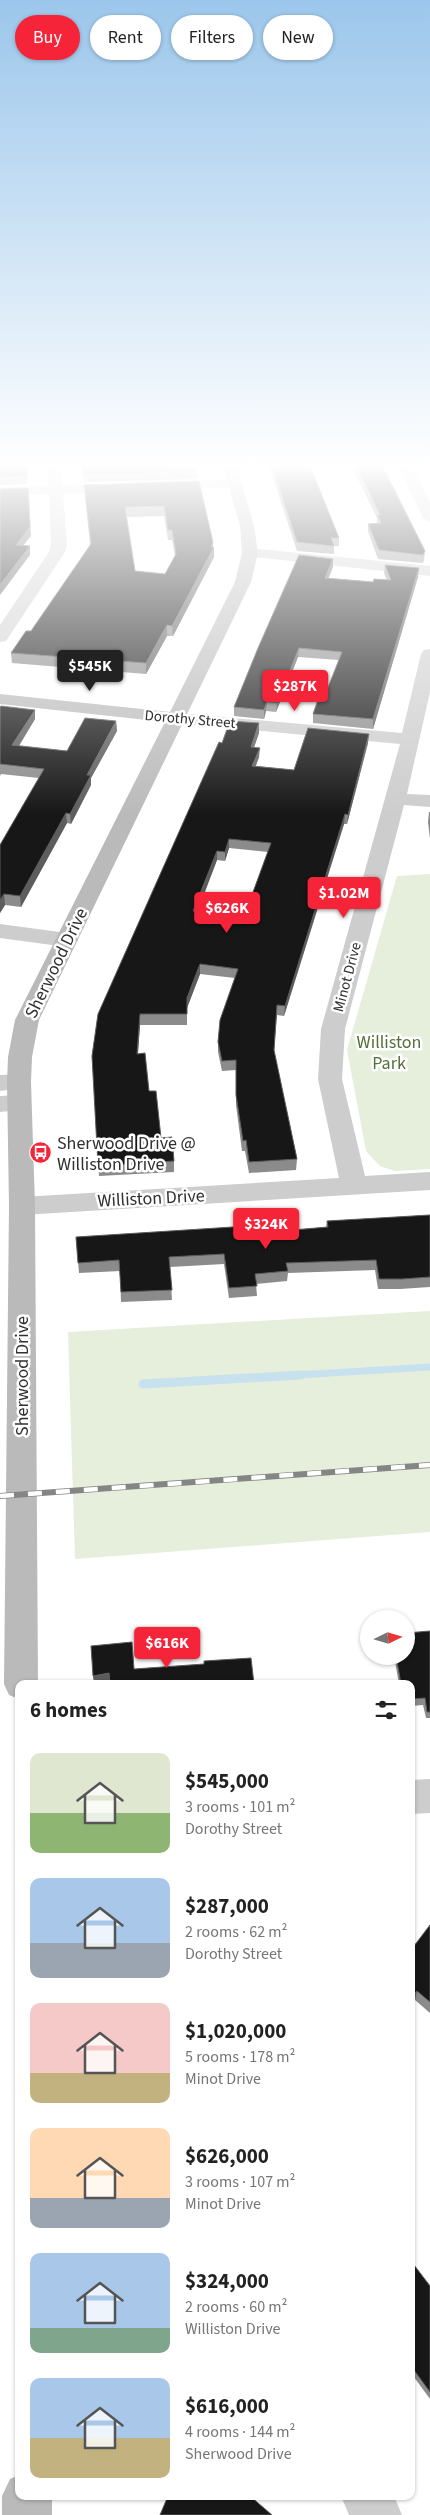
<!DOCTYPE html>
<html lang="en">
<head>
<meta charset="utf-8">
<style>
  :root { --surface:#fff; --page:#f6f6f6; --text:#222; --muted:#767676; --accent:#f52439 }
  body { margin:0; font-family:"Source Sans 3",sans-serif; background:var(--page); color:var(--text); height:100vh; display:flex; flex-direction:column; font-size:19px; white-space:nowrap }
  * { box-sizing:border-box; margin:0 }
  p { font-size:16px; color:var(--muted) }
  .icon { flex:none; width:28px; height:28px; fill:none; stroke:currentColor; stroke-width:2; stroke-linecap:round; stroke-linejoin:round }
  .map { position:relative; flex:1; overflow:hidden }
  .drawer { position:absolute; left:15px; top:1680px; width:400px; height:820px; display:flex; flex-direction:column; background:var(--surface); border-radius:10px; box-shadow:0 1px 4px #0004 }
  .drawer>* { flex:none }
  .banner { position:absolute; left:15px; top:15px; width:400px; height:45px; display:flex; gap:10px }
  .needle { width:32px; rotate:85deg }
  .buttons { position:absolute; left:360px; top:1610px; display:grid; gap:10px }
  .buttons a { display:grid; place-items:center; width:55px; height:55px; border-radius:50%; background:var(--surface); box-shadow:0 1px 4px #0004; font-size:25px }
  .price { position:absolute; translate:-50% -42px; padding:0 11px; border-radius:5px; background:var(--accent); color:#fff; font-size:16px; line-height:32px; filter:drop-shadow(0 1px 2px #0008) }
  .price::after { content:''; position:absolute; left:50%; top:30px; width:15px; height:11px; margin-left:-8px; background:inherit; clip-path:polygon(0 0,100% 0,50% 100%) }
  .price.selected { background:#222; color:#fff }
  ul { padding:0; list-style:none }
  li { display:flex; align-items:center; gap:15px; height:125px; padding:0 15px }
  li span { display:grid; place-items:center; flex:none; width:140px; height:100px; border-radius:10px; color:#555 }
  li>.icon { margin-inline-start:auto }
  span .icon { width:60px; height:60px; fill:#fffc; stroke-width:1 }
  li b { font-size:21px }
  h2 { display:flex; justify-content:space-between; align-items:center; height:60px; padding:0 15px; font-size:21px }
  .pill { padding:0 18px; border-radius:22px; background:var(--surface); box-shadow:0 1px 4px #0004; font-size:18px; line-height:45px }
  .pill.selected { background:var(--accent); color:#fff }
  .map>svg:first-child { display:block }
</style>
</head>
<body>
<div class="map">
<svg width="430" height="2515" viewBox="0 0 430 2515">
  <rect width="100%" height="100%" fill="#fff"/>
  <g fill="#e6eedc">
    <polygon points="430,874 430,1169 395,1171 380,1166 366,1151 347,1050 397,876"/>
    <polygon points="430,1311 430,1532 75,1559 68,1332"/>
  </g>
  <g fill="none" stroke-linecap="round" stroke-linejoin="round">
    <polyline stroke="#c7e1ef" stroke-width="7" points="280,1376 430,1367"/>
    <polyline stroke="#c7e1ef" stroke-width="9" points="143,1384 301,1375"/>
    <g fill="#cdcdcd" fill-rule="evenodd">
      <polygon points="47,463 61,463 62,485 121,484 128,488 121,492 63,494 67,545 65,552 6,641 0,642 0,625 49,552 51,545 49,494 0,495 0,487 48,486"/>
      <polygon points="397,463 411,463 430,503 430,522 423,518"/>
      <polygon points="235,480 242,484 240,487 164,490 157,486 164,482"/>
      <polygon points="250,548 430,566 430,576 245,556 242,553 245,550"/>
      <polygon points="430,649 430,692 407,794 430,795 430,807 404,805 345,1029 342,1079 365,1176 430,1172 430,1190 22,1215 13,1212 9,1206 13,1200 22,1197 339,1178 318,1079 321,1029 400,744 177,723 171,722 168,718 171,714 177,713 402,733 421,654 424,650"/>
      <polygon points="0,924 67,933 75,935 78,940 75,945 67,947 0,938"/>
      <polygon points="19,1074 28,1077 31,1082 28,1087 0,1091 0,1075"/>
      <polygon points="19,1095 28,1097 31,1103 28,1109 0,1112 0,1096"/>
      <polygon points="430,1779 430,1813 411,1814 411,1780"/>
      <polygon points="341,2496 394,2496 402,2515 349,2515"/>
    </g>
    <g fill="#bababa" fill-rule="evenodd">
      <polygon points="222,463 236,463 254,526 258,553 251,582 39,1020 32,1057 31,1082 35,1206 38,1684 19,1684 19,1699 9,1695 4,1684 9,1206 7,1082 8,1057 15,1020 165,722 0,704 0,694 170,712 235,582 242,553 240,526"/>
      <polygon points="19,2475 19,2496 52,2496 52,2515 2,2515 2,2496 10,2479"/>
    </g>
    <defs>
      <polyline id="rail" points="0,1496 430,1465"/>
    </defs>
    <use href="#rail" stroke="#858585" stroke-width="6"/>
    <use href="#rail" stroke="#fff" stroke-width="4.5" stroke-dasharray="14" stroke-linecap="butt"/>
  </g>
  <g fill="#8b8b8b" fill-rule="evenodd">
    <polygon points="0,463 28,463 27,484 0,485"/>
    <polygon points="82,463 197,471 197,479 84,482"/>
    <polygon points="268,463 309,463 339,538 339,546 334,546 334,554 297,551"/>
    <polygon points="350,463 381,463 425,551 424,560 423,563 378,559 368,532 368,524 377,523 377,518"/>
    <path d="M 199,481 L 213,547 L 214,557 L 173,636 L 167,636 L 146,674 L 12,663 L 11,653 L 31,631 L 90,545 L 84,485 ZM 164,516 L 168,540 L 172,540 L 175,556 L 165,574 L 135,571 L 126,517 Z"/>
    <polygon points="385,565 418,577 373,729 313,723 313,714 325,695 339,660 298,657 276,712 266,711 264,719 234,716 234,707 333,567 328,578 373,582 387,580 384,573"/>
    <polygon points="0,707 35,710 35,719 19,746 67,751 116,721 117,731 91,778 91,785 71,824 67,823 21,907 5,905 0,913 0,845 39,778 1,774 0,776"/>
    <path d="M 259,733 L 254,747 L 259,757 L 256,766 L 294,770 L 368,743 L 347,824 L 344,824 L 284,1016 L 277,1015 L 274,1051 L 297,1159 L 296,1170 L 249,1173 L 245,1151 L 242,1151 L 236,1105 L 236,1070 L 222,1071 L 218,1052 L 218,1042 L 235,978 L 200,974 L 187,1008 L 187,1025 L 140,1025 L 138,1054 L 161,1138 L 174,1161 L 174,1172 L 99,1176 L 92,1056 L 222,743 ZM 229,848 L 268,852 L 245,914 L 241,917 L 197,911 L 217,860 L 225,861 Z"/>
    <polygon points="429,812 430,812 430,839 428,822"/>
    <polygon points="430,1215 430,1287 400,1289 378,1289 375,1270 288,1273 287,1281 256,1284 257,1296 229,1298 224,1264 170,1267 172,1300 121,1302 120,1271 79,1273 76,1237 281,1231 326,1227 327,1221"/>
    <polygon points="430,1631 430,1718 426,1718 423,1705 411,1706 411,1684 399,1684 394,1656 406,1656"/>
    <polygon points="430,1925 430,2013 415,2000 412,2003 411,2002 411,1950"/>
    <polygon points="411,2261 430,2286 430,2399 411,2373"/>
  </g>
  <g fill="#5d5d5d">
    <polygon points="27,463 28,463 27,484 26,476"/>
    <polygon points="29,496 31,536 17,553 16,545"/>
    <polygon points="213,542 213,549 214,547 214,557 173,636 172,626"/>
    <polygon points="30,546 30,555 0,595 0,585"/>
    <polygon points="333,559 333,567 325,587 325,578"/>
    <polygon points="419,568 418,577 373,729 373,719"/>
    <polygon points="167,625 167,636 146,674 146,663"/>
    <polygon points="299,648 298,657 276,712 277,703"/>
    <polygon points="267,702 266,711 264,719 264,710"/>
    <polygon points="35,710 35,719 13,755 12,745"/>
    <polygon points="116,721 117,731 91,778 91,785 71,824 70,814 87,775"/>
    <polygon points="259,723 259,733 251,756 251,747"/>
    <polygon points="369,734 368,743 347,824 348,815"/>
    <polygon points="260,748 259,757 252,775 252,766"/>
    <polygon points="66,813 67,823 21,907 20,896"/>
    <polygon points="345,814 344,824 284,1016 285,1006"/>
    <polygon points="229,839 229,848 225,861 225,852"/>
    <polygon points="217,851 217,860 194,921 193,911"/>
    <polygon points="4,894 5,905 0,913 0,900"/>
    <polygon points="200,964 200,974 187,1008 187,1025 187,998"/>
    <polygon points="140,1014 140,1025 137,1064 137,1054"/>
    <polygon points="109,1673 110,1683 104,1684 94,1684 93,1676"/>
    <polygon points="417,1991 415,2000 412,2003 414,1994"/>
  </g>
  <g fill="#171717" stroke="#5d5d5d" fill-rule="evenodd">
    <polygon points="0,463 27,463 26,476 0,477"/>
    <polygon points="83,463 195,463 197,471 83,475"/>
    <polygon points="271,463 309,463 339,538 331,538 334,546 297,542"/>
    <polygon points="355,463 381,463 425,551 423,555 379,550 368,524 381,523 377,515 380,515"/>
    <path d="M 199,481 L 213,542 L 211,547 L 214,547 L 172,626 L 167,625 L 146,663 L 11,653 L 26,631 L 31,631 L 91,544 L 84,485 ZM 164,506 L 168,530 L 172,530 L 176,554 L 165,574 L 135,571 L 125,507 Z"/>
    <polygon points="28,488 30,527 16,545 30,546 0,585 0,489"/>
    <polygon points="299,555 333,559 325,578 373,582 374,579 391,580 385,565 419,568 373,719 313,714 320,694 325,695 342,652 299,648 277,703 267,702 264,710 234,707 258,648"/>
    <polygon points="1,706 35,710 12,745 67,751 85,718 116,721 87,775 91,775 70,814 66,813 20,896 4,894 0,900 0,845 44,769 0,764 0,707"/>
    <path d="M 230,721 L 259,723 L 251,747 L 260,748 L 252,766 L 294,770 L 308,728 L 369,734 L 348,815 L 345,814 L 285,1006 L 277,1005 L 274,1050 L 297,1159 L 249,1162 L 246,1140 L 243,1141 L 236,1095 L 236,1060 L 222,1061 L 218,1042 L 220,1020 L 238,969 L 200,964 L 187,998 L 187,1014 L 140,1014 L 137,1054 L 145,1053 L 149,1091 L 156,1091 L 161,1138 L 172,1137 L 174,1161 L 98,1166 L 92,1056 L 98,1014 L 219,742 L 222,743 ZM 229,839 L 271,843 L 245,914 L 242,913 L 241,917 L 193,911 L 217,851 L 225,852 Z"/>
    <polygon points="430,1215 430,1277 402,1279 379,1279 376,1260 286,1263 288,1271 255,1274 257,1286 229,1288 224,1254 169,1257 172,1290 121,1292 119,1260 78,1263 76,1237 280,1224 281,1231 328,1227 327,1221"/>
    <polygon points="430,1631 430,1712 427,1712 425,1698 411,1699 411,1684 401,1684 396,1656 406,1656 406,1633"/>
    <polygon points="132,1642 134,1669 204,1664 204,1661 251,1658 254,1684 110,1684 109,1673 93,1676 91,1646"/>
    <polygon points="430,1925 430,2002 417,1991 414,1994 411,1992 411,1950"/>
    <polygon points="411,2261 430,2286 430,2392 411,2366"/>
    <polygon points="168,2496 250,2496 272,2515 160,2515"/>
  </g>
  <linearGradient id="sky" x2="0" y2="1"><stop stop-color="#9bc6eb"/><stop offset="0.57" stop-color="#fff"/><stop offset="1" stop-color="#fff" stop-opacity="0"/></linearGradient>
  <rect width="430" height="815" fill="url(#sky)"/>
  <defs>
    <symbol id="bus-disc" viewBox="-11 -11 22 22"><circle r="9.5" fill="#f52439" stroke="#fff"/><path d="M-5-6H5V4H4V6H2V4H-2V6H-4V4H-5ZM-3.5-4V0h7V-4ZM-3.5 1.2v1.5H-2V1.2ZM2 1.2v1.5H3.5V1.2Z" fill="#fff"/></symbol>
  </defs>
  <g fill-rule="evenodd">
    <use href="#bus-disc" x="28" y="1140" width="25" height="25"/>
  </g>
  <g text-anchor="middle" stroke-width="5" stroke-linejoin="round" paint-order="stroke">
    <g font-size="15" fill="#303030" stroke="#fff">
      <text transform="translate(190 719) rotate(5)" y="5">Dorothy Street</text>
      <text transform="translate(347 977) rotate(-75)" y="5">Minot Drive</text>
    </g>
    <g font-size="18" fill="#303030" stroke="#fff">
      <text transform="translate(56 963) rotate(-64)" y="6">Sherwood Drive</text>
      <text transform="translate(151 1198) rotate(-3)" y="6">Williston Drive</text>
      <text transform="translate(22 1376) rotate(-90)" y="6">Sherwood Drive</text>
    </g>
    <g font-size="18" fill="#547039" stroke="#fff">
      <text x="389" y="1048">Williston<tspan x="389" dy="21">Park</tspan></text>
    </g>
    <g font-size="18" fill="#303030" stroke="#fff" text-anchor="start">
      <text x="57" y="1149">Sherwood Drive @<tspan x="57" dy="21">Williston Drive</tspan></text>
    </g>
  </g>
</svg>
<div class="buttons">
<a><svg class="needle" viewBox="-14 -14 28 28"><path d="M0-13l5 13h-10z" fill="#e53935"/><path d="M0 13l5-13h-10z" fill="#767676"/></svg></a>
</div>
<b class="price selected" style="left:90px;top:692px">$545K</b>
<b class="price" style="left:295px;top:712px">$287K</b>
<b class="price" style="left:344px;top:919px">$1.02M</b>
<b class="price" style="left:227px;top:934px">$626K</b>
<b class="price" style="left:266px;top:1250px">$324K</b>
<b class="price" style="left:167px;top:1669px">$616K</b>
<div class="banner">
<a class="pill selected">Buy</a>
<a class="pill">Rent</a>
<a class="pill">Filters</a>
<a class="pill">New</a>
</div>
<section class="drawer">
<h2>6 homes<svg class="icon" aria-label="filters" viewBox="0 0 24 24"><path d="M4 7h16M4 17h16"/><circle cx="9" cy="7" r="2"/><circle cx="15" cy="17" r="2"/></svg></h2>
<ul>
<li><span style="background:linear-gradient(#dfe7d0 60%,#8fb573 0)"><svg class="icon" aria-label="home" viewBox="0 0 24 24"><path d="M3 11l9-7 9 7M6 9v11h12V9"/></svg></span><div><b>$545,000</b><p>3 rooms · 101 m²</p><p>Dorothy Street</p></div></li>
<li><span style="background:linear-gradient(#a9c7e8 65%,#9aa5b1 0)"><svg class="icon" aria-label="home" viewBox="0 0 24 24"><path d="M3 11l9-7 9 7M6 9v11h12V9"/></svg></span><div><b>$287,000</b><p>2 rooms · 62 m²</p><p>Dorothy Street</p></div></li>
<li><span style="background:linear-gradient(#f6c9c9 70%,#c2b280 0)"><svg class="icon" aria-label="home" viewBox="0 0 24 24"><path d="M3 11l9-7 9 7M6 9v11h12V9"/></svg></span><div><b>$1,020,000</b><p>5 rooms · 178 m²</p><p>Minot Drive</p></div></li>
<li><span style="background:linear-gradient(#ffd9b3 70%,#9aa5b1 0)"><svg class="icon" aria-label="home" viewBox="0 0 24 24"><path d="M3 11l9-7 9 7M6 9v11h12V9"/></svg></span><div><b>$626,000</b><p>3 rooms · 107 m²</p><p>Minot Drive</p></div></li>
<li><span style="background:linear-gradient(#a9c7e8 75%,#7fa58c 0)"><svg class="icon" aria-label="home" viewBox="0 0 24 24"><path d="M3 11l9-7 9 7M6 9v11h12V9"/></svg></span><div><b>$324,000</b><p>2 rooms · 60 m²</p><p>Williston Drive</p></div></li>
<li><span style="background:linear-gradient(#a9c7e8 60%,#c2b280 0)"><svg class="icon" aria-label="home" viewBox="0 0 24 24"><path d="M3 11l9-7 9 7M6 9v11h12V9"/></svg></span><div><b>$616,000</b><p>4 rooms · 144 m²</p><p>Sherwood Drive</p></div></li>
</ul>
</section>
</div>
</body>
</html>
